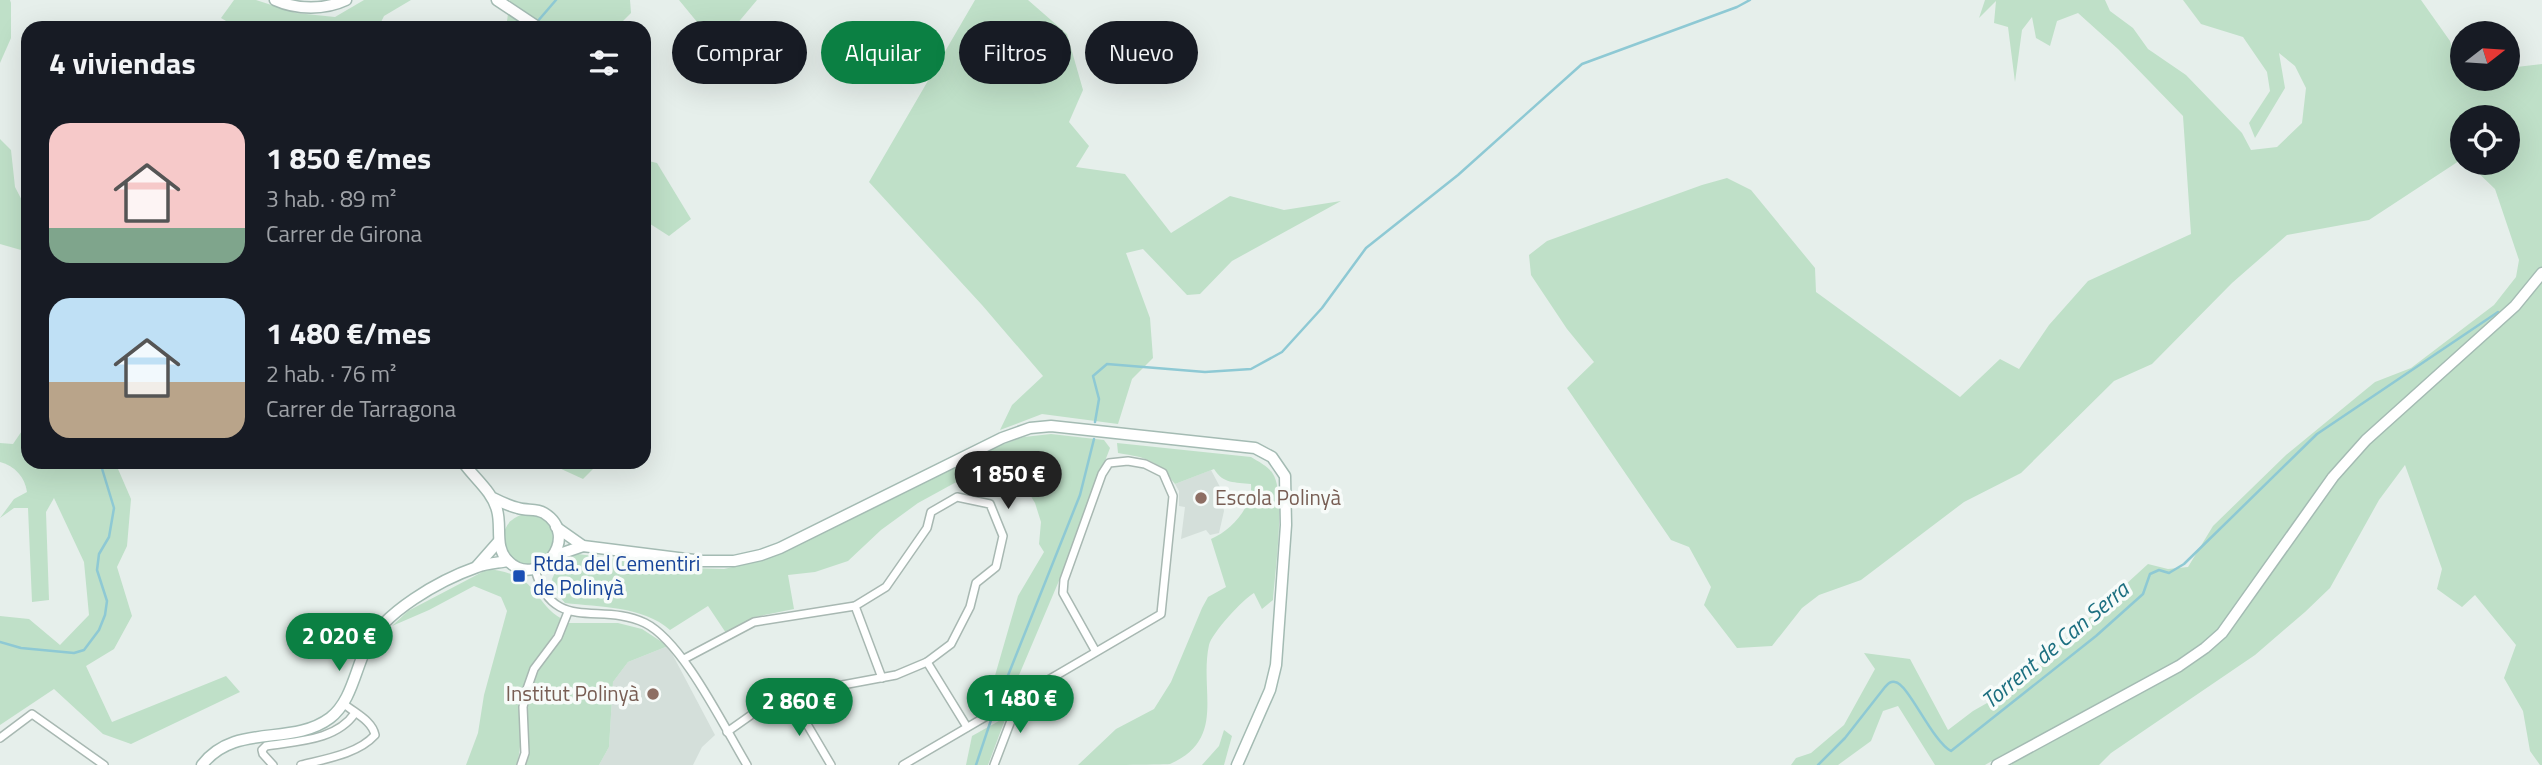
<!DOCTYPE html>
<html lang="es">
<head>
<meta charset="utf-8">
<style>
  :root { --surface:#171b24; --page:#20242c; --text:#f1f3f6; --muted:#9ea1a6; --accent:#0b8043 }
  body { margin:0; font-family:"Titillium Web",sans-serif; background:var(--page); color:var(--text); height:100vh; display:flex; flex-direction:column; font-size:26px; white-space:nowrap }
  * { box-sizing:border-box; margin:0 }
  p { font-size:23px; color:var(--muted) }
  .icon { flex:none; width:38px; height:38px; fill:none; stroke:currentColor; stroke-width:2; stroke-linecap:round; stroke-linejoin:round }
  .map { position:relative; flex:1; overflow:hidden }
  .panel { position:absolute; left:21px; top:21px; width:630px; height:448px; display:flex; flex-direction:column; background:var(--surface); border-radius:21px; box-shadow:0 7px 28px #0002 }
  .panel>* { flex:none }
  .top-card { position:absolute; left:672px; top:21px; width:665px; height:63px; display:flex; gap:14px }
  .needle { width:46px; rotate:73deg }
  .buttons { position:absolute; left:2450px; top:21px; display:grid; gap:14px }
  .buttons a { display:grid; place-items:center; width:70px; height:70px; border-radius:50%; background:var(--surface); box-shadow:0 7px 28px #0002; font-size:35px }
  .price { position:absolute; translate:-50% -60px; padding:0 16px; border-radius:24px; background:var(--accent); color:#fff; font-size:23px; line-height:46px; filter:drop-shadow(0 2px 4px #0008) }
  .price::after { content:''; position:absolute; left:50%; top:42px; width:21px; height:16px; margin-left:-10px; background:inherit; clip-path:polygon(0 0,100% 0,50% 100%) }
  .price.current { background:#222; color:#fff }
  ul { padding:0; list-style:none }
  li { display:flex; align-items:center; gap:21px; height:175px; padding:0 28px }
  li span { display:grid; place-items:center; flex:none; width:196px; height:140px; border-radius:21px; color:#555 }
  li>.icon { margin-inline-start:auto }
  span .icon { width:84px; height:84px; fill:#fffc; stroke-width:1 }
  li b { font-size:30px }
  h2 { display:flex; justify-content:space-between; align-items:center; height:84px; padding:0 28px; font-size:30px }
  .pill { padding:0 24px; border-radius:32px; background:var(--surface); box-shadow:0 7px 28px #0002; font-size:24px; line-height:63px }
  .pill.current { background:var(--accent); color:#fff }
  .map>svg:first-child { display:block }
</style>
</head>
<body>
<div class="map">
<svg width="2542" height="765" viewBox="0 0 2542 765">
  <rect width="100%" height="100%" fill="#e6efeb"/>
  <g fill="#d4dfda">
    <polygon points="1211,470 1220,487 1224,511 1219,533 1210,535 1206,530 1181,539 1185,507 1179,506 1179,491 1175,484"/>
    <polygon points="668,646 715,735 702,747 693,765 599,765 609,747 613,682 628,662"/>
  </g>
  <g fill="#bfe0c8">
    <polygon points="0,0 10,0 11,3 11,38 0,63"/>
    <polygon points="234,0 256,0 296,13 335,17 364,0 411,0 384,16 378,28 238,28 221,18"/>
    <polygon points="510,0 630,0 631,13 616,28 506,28"/>
    <polygon points="679,0 757,0 736,25 743,43 702,28"/>
    <polygon points="975,0 1028,0 1067,34 1083,90 1069,122 1089,146 1076,167 1125,174 1171,233 1230,196 1284,210 1341,201 1232,261 1200,294 1187,295 1143,249 1126,253 1150,318 1153,358 1132,379 1118,424 1042,414 1000,430 1012,405 1043,376 982,305 869,182"/>
    <polygon points="1985,0 2105,0 2110,11 2133,28 2148,49 2186,75 2242,133 2251,150 2277,147 2302,123 2306,88 2295,66 2279,53 2285,88 2255,138 2249,123 2270,91 2267,72 2243,37 2201,24 2183,0 2421,0 2450,41 2457,63 2462,66 2462,79 2508,79 2508,68 2542,64 2542,765 2540,765 2530,751 2523,711 2504,678 2516,645 2475,595 2462,607 2437,589 2442,569 2405,465 2379,500 2330,588 2305,612 2255,655 2111,753 2099,765 2012,765 2004,754 1985,765 1935,765 1898,706 1883,711 1871,741 1838,765 1791,765 1796,758 1811,753 1844,725 1875,669 1864,653 1910,659 1948,730 1973,711 2010,690 2148,564 2168,569 2188,567 2213,526 2286,455 2375,382 2411,368 2494,305 2516,277 2519,260 2495,189 2468,163 2508,163 2508,117 2462,117 2462,159 2369,220 2287,235 2232,283 2152,364 2114,381 2021,473 1964,502 1861,580 1819,595 1802,608 1772,646 1737,648 1704,605 1711,587 1689,547 1671,540 1567,388 1594,362 1567,329 1531,275 1529,255 1547,241 1702,185 1727,178 1751,190 1815,268 1816,292 1960,397 2000,359 2019,369 2049,325 2088,281 2191,234 2183,116 2118,49 2078,13 2057,21 2050,46 2036,38 2032,17 2022,30 2015,82 2008,27 1994,23 1996,1 1979,18"/>
    <polygon points="0,139 11,150 15,187 28,212 28,252 0,244"/>
    <polygon points="644,160 657,163 691,219 669,236 644,220"/>
    <path d="M 28,422 L 28,462 L 115,462 L 131,499 L 127,546 L 117,567 L 132,616 L 114,649 L 86,666 L 112,722 L 226,676 L 240,692 L 131,744 L 103,734 L 54,689 L 0,725 L 0,616 L 29,619 L 60,645 L 89,615 L 84,562 L 54,498 L 46,512 L 49,600 L 32,602 L 28,508 L 14,508 L 0,518 L 14,499 L 27,492 C 25,477 15,466 0,462 L 0,443 L 13,444 Z"/>
    <path d="M 1051,434 L 1104,440 L 1110,448 L 1061,576 L 1011,694 L 978,709 L 994,679 L 1018,596 L 1044,552 L 1039,544 L 1041,522 L 1035,503 L 1021,480 L 1007,469 L 991,467 L 960,480 L 918,503 L 881,530 L 848,561 L 815,572 L 788,575 L 794,609 L 755,617 L 726,633 L 708,606 L 670,630 C 643,606 599,607 565,603 L 555,591 L 552,579 L 560,562 L 578,554 L 687,568 L 724,569 L 754,562 L 800,543 L 990,449 L 1024,437 Z"/>
    <path d="M 1117,443 L 1251,457 C 1259,462 1268,466 1273,474 C 1286,494 1275,573 1273,600 L 1262,609 L 1254,593 C 1243,599 1212,633 1209,645 C 1199,691 1227,739 1170,764 C 1159,765 1095,765 1078,765 L 1116,729 L 1154,709 L 1171,682 L 1202,608 L 1208,597 L 1226,587 L 1211,539 C 1232,530 1253,506 1251,484 C 1235,482 1223,484 1214,469 L 1175,484 C 1156,460 1149,458 1118,453 Z"/>
    <polygon points="546,462 600,462 583,479"/>
    <circle cx="528" cy="539" r="25"/>
    <path d="M 488,569 C 506,571 523,576 534,591 C 544,603 548,611 562,619 C 551,644 530,663 523,690 C 516,715 525,743 516,765 L 466,765 L 478,733 L 484,695 L 507,611 L 501,597 L 474,586 L 429,610 L 392,626 L 408,611 Z"/>
    <path d="M 567,623 L 618,623 L 642,629 L 668,646 L 628,662 L 613,682 L 609,747 L 599,765 L 525,765 C 525,746 523,724 526,705 C 532,674 550,649 567,623 Z"/>
    <polygon points="1006,717 988,765 966,765 972,736"/>
    <polygon points="1224,730 1232,736 1224,765 1202,765 1219,746"/>
  </g>
  <g fill="none" stroke-linecap="round" stroke-linejoin="round">
    <g stroke="#8ec9d4" stroke-width="2.5">
      <polyline points="537,22 556,0"/>
      <polyline points="1095,422 1099,399 1093,376 1107,364 1205,372 1251,369 1282,352 1322,308 1366,248 1458,175 1582,64 1737,7 1750,0"/>
      <polyline points="0,642 21,648 74,653 84,650 99,630 105,615 107,601 97,570 99,554 109,537 114,508 100,462"/>
      <polyline points="995,708 1080,495 1094,439"/>
      <polyline points="976,765 993,714"/>
      <path d="M 1818,765 L 1845,738 L 1885,687 C 1888,684 1890,681 1895,682 C 1908,683 1932,741 1951,751 L 2096,636 L 2143,594 L 2150,574 L 2159,570 L 2169,573 L 2184,564 L 2317,434 L 2498,312"/>
    </g>
    <defs>
      <g id="street">
        <path d="M 535,569 C 552,635 600,601 645,623 C 683,642 724,727 747,765"/>
        <polyline points="855,606 882,678"/>
        <polyline points="684,659 754,622 855,606 886,587 927,528 931,512 957,497 990,504 1003,536 996,567 976,583 970,607 951,644 927,662 896,675 805,692 761,708 727,732"/>
        <polyline points="927,662 967,727"/>
        <polyline points="791,697 831,765"/>
        <polyline points="0,738 32,714 104,765"/>
        <path d="M 273,765 L 263,754 L 262,750 L 266,746 C 296,741 336,741 355,713"/>
        <path d="M 301,765 C 325,759 358,754 375,735 C 372,720 354,713 343,703"/>
        <polyline points="521,765 525,753 523,707 527,689 534,669 558,637 568,612"/>
        <polyline points="903,765 1161,614 1173,496 1163,473 1145,464 1128,461 1109,463 1102,474 1064,580 1063,593 1096,652"/>
        <polyline points="994,765 1020,697"/>
      </g>
      <g id="secondary">
        <path d="M 275,0 C 297,10 325,10 346,0"/>
        <polyline points="497,0 539,28"/>
        <path d="M 463,462 C 474,478 492,491 497,510 C 502,527 494,547 508,561 C 539,591 582,536 544,513 C 536,508 527,511 518,508 C 509,506 501,502 493,498"/>
        <polyline points="556,527 583,546 702,561 734,561 761,555 780,548 1002,438 1030,428 1051,426 1255,448 1272,457 1285,476 1286,525 1276,665 1270,690 1237,765"/>
        <polyline points="554,556 583,546"/>
        <polyline points="477,566 499,541"/>
        <path d="M 202,765 C 235,722 291,747 330,718 C 351,702 355,671 366,648 C 383,612 440,580 477,567 C 487,563 498,563 508,561"/>
        <polyline points="1997,765 2179,666 2205,648 2222,633 2333,477 2366,440 2515,306 2542,273"/>
      </g>
    </defs>
    <use href="#street" stroke="#a8b8b2" stroke-width="10"/>
    <use href="#secondary" stroke="#a4bbb3" stroke-width="13"/>
    <use href="#street" stroke="#fff" stroke-width="7"/>
    <use href="#secondary" stroke="#fff" stroke-width="10"/>
  </g>
  <g fill="#8d6e63" stroke="#f7fbf9" stroke-width="2.5">
    <circle cx="1201" cy="498" r="7"/>
    <circle cx="653" cy="694" r="7"/>
  </g>
  <rect fill="#1a4fb4" stroke="#f7fbf9" stroke-width="2.5" x="512" y="569" width="14" height="14" rx="3.5"/>
  <g text-anchor="middle" stroke-width="7" stroke-linejoin="round" paint-order="stroke">
    <g font-size="21" fill="#785e54" stroke="#f7fbf9" text-anchor="start">
      <text x="1215" y="505">Escola Polinyà</text>
      <text x="639" y="701" text-anchor="end">Institut Polinyà</text>
    </g>
    <g font-size="21" fill="#164399" stroke="#f7fbf9" text-anchor="start">
      <text x="533" y="571">Rtda. del Cementiri<tspan x="533" dy="24">de Polinyà</tspan></text>
    </g>
    <g font-size="23" font-style="italic" fill="#1c6f80" stroke="#f7fbf9">
      <text transform="translate(2055 645) rotate(-40)" y="8">Torrent de Can Serra</text>
    </g>
  </g>
</svg>
<div class="buttons">
<a><svg class="needle" viewBox="-14 -14 28 28"><path d="M0-13l5 13h-10z" fill="#e53935"/><path d="M0 13l5-13h-10z" fill="#9ea1a6"/></svg></a>
<a><svg class="icon" aria-label="locate" viewBox="0 0 24 24"><circle cx="12" cy="12" r="6"/><path d="M12 2v4M12 18v4M2 12h4M18 12h4"/></svg></a>
</div>
<b class="price current" style="left:1008px;top:511px">1 850 €</b>
<b class="price" style="left:339px;top:673px">2 020 €</b>
<b class="price" style="left:1020px;top:735px">1 480 €</b>
<b class="price" style="left:799px;top:738px">2 860 €</b>
<div class="top-card">
<a class="pill">Comprar</a>
<a class="pill current">Alquilar</a>
<a class="pill">Filtros</a>
<a class="pill">Nuevo</a>
</div>
<section class="panel">
<h2>4 viviendas<svg class="icon" aria-label="filters" viewBox="0 0 24 24"><path d="M4 7h16M4 17h16"/><circle cx="9" cy="7" r="2"/><circle cx="15" cy="17" r="2"/></svg></h2>
<ul>
<li><span style="background:linear-gradient(#f6c9c9 75%,#7fa58c 0)"><svg class="icon" aria-label="home" viewBox="0 0 24 24"><path d="M3 11l9-7 9 7M6 9v11h12V9"/></svg></span><div><b>1 850 €/mes</b><p>3 hab. · 89 m²</p><p>Carrer de Girona</p></div></li>
<li><span style="background:linear-gradient(#bfe0f5 60%,#b9a48a 0)"><svg class="icon" aria-label="home" viewBox="0 0 24 24"><path d="M3 11l9-7 9 7M6 9v11h12V9"/></svg></span><div><b>1 480 €/mes</b><p>2 hab. · 76 m²</p><p>Carrer de Tarragona</p></div></li>
</ul>
</section>
</div>
</body>
</html>
